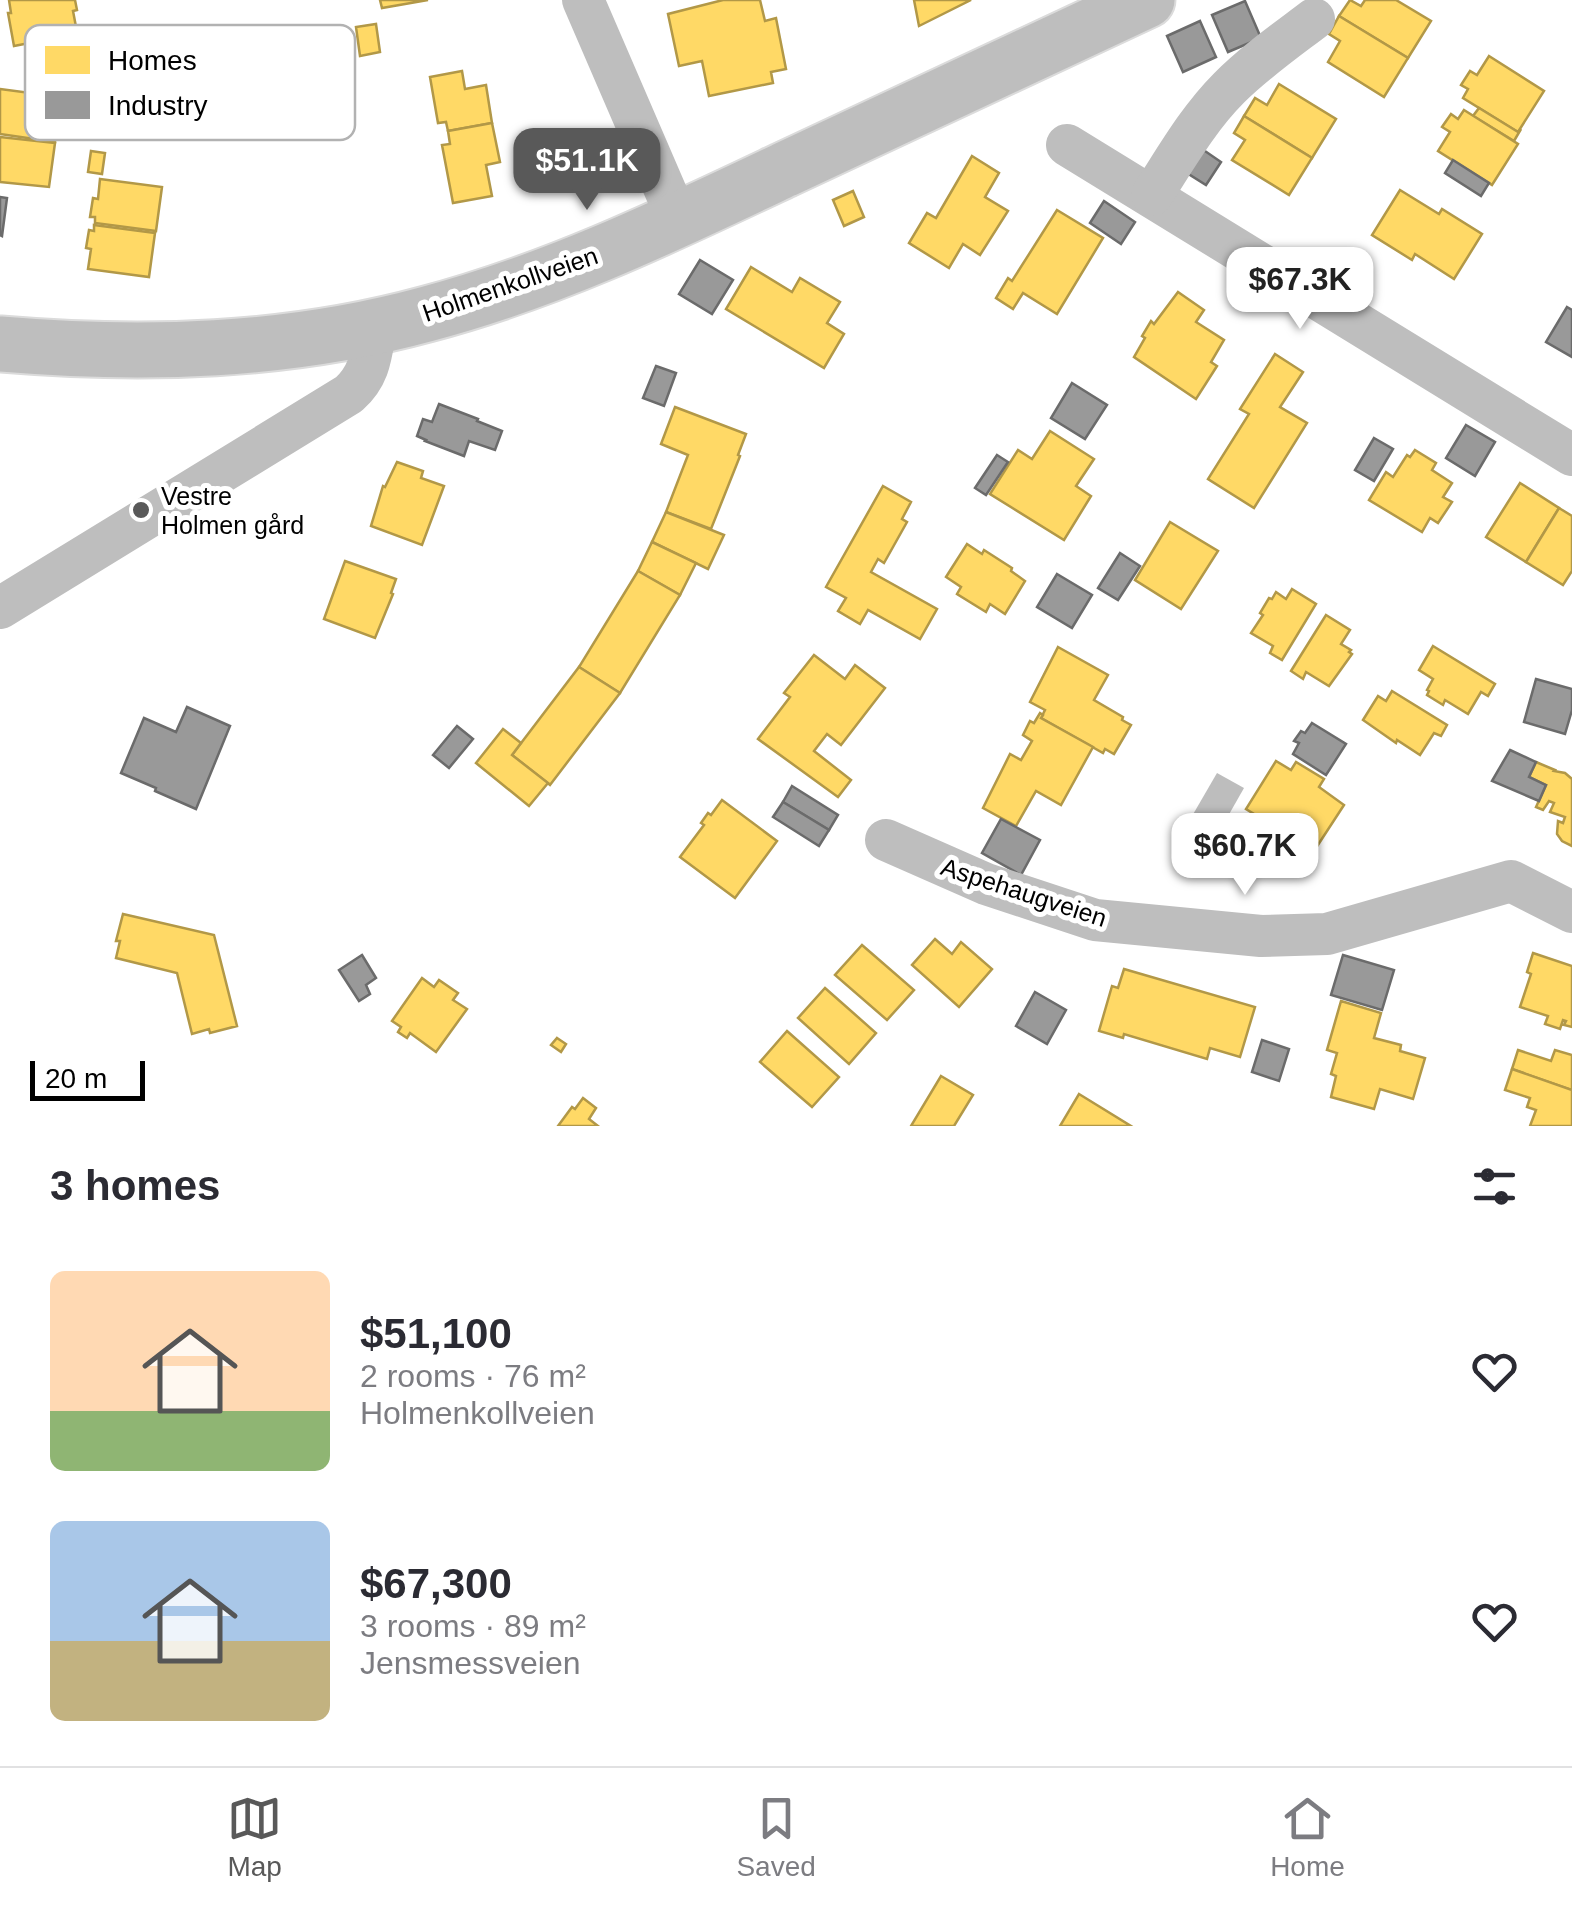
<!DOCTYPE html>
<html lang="en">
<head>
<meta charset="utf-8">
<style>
  :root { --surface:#fff; --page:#f2f2f3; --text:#2b2b33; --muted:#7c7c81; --line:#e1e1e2; --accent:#595959 }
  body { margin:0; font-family:Arial,sans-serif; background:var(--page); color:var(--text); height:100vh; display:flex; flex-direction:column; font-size:38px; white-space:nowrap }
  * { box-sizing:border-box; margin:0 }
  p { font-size:32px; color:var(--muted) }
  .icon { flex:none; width:55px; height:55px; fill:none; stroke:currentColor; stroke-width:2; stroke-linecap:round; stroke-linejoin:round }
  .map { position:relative; height:1126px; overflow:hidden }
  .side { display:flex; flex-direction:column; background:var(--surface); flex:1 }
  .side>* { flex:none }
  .scale { position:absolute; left:30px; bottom:25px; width:115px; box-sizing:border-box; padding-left:10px; border:5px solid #000; border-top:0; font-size:28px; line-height:35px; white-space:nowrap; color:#000; -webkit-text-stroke:8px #fff; paint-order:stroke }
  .price { position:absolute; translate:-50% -85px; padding:0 22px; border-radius:20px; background:#fff; color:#222; font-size:32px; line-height:65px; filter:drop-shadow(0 2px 5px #0008) }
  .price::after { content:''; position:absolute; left:50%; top:60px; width:30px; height:22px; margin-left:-15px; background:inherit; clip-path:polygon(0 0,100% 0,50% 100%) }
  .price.active { background:var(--accent); color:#fff }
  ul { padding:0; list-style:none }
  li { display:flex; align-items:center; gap:30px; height:250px; padding:0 50px }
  li span { display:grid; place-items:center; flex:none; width:280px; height:200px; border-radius:15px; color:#555 }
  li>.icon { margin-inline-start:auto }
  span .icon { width:120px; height:120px; fill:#fffc; stroke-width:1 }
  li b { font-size:42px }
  h2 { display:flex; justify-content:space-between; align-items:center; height:120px; padding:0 50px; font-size:42px }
  .tabs { display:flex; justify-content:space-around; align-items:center; height:140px; border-top:2px solid var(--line); background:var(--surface); font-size:28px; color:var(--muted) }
  .tabs a { display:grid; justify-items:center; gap:5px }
  .tabs .active { color:var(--accent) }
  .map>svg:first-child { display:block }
</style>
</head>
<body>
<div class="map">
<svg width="1572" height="1126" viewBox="0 0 1572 1126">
  <rect width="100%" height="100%" fill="#fff"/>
  <polygon fill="#bdbdbd" points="1217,773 1244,788 1215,839 1188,823"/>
  <g fill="#ffd966" stroke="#b29847" stroke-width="2.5">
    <polygon points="9,0 75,0 77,10 73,11 77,32 69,33 70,38 60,40 60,37 14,46 8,13 11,13"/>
    <polygon points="380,0 428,0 382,8"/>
    <polygon points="723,0 760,0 765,21 776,18 786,69 771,72 773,83 709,96 702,61 679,66 668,14"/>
    <polygon points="914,0 971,0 919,26"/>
    <polygon points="1350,0 1361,6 1365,0 1396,0 1431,21 1408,58 1339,16"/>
    <polygon points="1339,16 1408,58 1384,97 1328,62 1340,41 1329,34"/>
    <polygon points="376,24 380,52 360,56 356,27"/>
    <polygon points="1489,56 1544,91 1518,132 1463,98 1468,89 1461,85 1470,71 1477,75"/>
    <polygon points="462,71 465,89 486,85 492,123 448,131 446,122 438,123 430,77"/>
    <polygon points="1279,84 1336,119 1312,158 1244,116 1255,98 1267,105"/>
    <polygon points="0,89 61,97 55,142 0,134"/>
    <polygon points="1479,108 1518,132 1521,129 1514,141 1473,116"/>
    <polygon points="1464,110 1518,144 1492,185 1438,151 1450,132 1442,127 1451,114 1458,119"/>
    <polygon points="1244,116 1312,158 1289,195 1232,160 1245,140 1234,133"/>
    <polygon points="492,123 500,162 486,165 492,196 453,203 442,145 450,144 448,131"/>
    <polygon points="0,137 55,143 49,187 0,182"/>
    <polygon points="91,151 105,153 102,174 88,172"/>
    <polygon points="972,156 999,173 985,197 1008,211 980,255 963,244 949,268 909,243 927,213 936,218"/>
    <polygon points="100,179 162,187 156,231 95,223 95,217 90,217 93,198 98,199"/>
    <polygon points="1400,190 1439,214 1442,209 1482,234 1454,279 1415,254 1412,260 1372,235"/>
    <polygon points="853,191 864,217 844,226 833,200"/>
    <polygon points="1057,210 1103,238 1057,314 1023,293 1013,309 996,298 1008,278 1012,281"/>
    <polygon points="94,225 155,233 149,277 88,269 91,249 86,248 89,230 94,231"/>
    <polygon points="751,267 792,292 800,278 840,302 827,323 844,334 824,368 726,309"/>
    <polygon points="1178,292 1204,310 1196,322 1224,340 1211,362 1217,366 1196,399 1134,357 1145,338 1142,336 1151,321 1154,324"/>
    <polygon points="1275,354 1303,372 1280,407 1307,423 1254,508 1208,479 1249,414 1240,409"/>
    <polygon points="675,407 746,434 738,455 740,456 711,529 666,512 688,455 661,444"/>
    <polygon points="1050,431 1094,459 1076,486 1091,496 1064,540 990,494 1018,450 1032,459"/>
    <polygon points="1415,450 1436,463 1432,470 1452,483 1443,497 1452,502 1438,523 1430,518 1422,532 1369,500 1386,472 1393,477 1407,455 1410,457"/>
    <polygon points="397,462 423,471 421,478 444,486 422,545 371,526 383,486 385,487"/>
    <polygon points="1520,483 1559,508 1526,562 1486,537"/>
    <polygon points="883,486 911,502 902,519 907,522 884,563 878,559 871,572 937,609 920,639 868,610 860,624 838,611 846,598 826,587"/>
    <polygon points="1559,508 1572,516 1572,571 1563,585 1526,562"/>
    <polygon points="666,512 724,535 708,569 652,542"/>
    <polygon points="1170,522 1218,551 1181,609 1135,580"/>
    <polygon points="652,542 696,563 680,595 638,571"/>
    <polygon points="967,544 982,554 984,550 1012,568 1011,571 1025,581 1005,614 990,604 986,612 957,594 961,587 946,577"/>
    <polygon points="345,561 396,579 391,593 393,594 375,638 324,619"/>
    <polygon points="638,571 680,595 620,693 579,667"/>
    <polygon points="1292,589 1316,604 1282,660 1270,653 1273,646 1251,633 1263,615 1260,613 1269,598 1272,599 1276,592 1286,599"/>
    <polygon points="1326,615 1350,630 1341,644 1351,650 1349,652 1352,654 1329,686 1306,672 1303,679 1291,671"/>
    <polygon points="1433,646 1495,684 1488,696 1481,692 1468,714 1445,700 1443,705 1427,695 1429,691 1427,690 1433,679 1419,670"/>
    <polygon points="1058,647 1108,675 1094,700 1123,717 1122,720 1131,725 1114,754 1105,749 1103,753 1041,718 1045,710 1030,702"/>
    <polygon points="814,655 845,679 855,665 885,688 841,745 827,734 814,751 851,780 838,797 758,739 790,697 784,693"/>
    <polygon points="579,667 620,693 550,785 512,755"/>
    <polygon points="1392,691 1447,725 1441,736 1434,733 1420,755 1397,740 1396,743 1363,720 1378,696 1386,701"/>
    <polygon points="1040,713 1043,715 1041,718 1093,747 1061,805 1036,791 1016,826 983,808 1010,754 1021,760 1032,741 1023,735 1030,721 1034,723"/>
    <polygon points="503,729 521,743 512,755 548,783 529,806 476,763"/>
    <polygon points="1276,761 1291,770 1296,762 1324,779 1319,787 1344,805 1314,851 1246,809"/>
    <polygon points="1536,762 1555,770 1554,771 1565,773 1572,779 1572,846 1562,841 1557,834 1558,821 1563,823 1565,817 1550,812 1554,803 1549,801 1543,810 1536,807 1546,785 1529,777"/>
    <polygon points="722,800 777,841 735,898 680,857 704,825 701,823 708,813 711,815"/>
    <polygon points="123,914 214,935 237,1026 210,1033 209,1029 192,1034 177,973 116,958 120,941 116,941"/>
    <polygon points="935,939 952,954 961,942 992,969 959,1007 912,965"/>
    <polygon points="862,945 914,990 887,1020 835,975"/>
    <polygon points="1533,953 1572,966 1572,1027 1564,1025 1566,1021 1563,1020 1560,1029 1545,1024 1548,1016 1520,1007 1531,974 1527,972"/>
    <polygon points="1124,969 1255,1007 1240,1057 1210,1048 1207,1059 1124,1034 1123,1038 1099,1031 1112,986 1118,988"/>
    <polygon points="422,978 434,987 439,980 458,993 453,1000 467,1009 436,1052 410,1033 407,1038 398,1032 401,1027 392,1021"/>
    <polygon points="825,988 876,1033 849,1064 798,1018"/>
    <polygon points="1341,1001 1381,1013 1374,1038 1401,1045 1400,1051 1425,1058 1413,1099 1380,1089 1374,1109 1331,1097 1336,1076 1331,1074 1337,1053 1327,1050"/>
    <polygon points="787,1031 839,1077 812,1107 760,1062"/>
    <polygon points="557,1038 566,1044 561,1052 551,1045"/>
    <polygon points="1518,1050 1551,1061 1555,1050 1572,1055 1572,1090 1512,1069"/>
    <polygon points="1512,1069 1572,1090 1572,1126 1530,1126 1536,1110 1527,1107 1530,1098 1505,1090"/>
    <polygon points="941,1076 973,1095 954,1126 911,1126"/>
    <polygon points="1079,1094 1131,1126 1060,1126"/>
    <polygon points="583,1098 596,1108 589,1119 598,1126 558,1126 572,1107 575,1109"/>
  </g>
  <g fill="#999" stroke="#6b6b6b" stroke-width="2.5">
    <polygon points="1245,1 1261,38 1228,52 1212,15"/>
    <polygon points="1200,21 1216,57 1183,72 1167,36"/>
    <polygon points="1202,149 1221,162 1206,185 1187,173"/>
    <polygon points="1453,160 1489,183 1481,196 1445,173"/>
    <polygon points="0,197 7,198 2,236 0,235"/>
    <polygon points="1104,201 1135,222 1121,244 1090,223"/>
    <polygon points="700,260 733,280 712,314 679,294"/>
    <polygon points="1567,307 1572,310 1572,357 1546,342"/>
    <polygon points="656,366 676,373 664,406 643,398"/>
    <polygon points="1072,383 1107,405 1085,439 1051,418"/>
    <polygon points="439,404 478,419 477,421 502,431 495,450 469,441 464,456 425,441 426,440 417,436 423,419 432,422"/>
    <polygon points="1466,425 1495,442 1475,476 1446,458"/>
    <polygon points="1374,438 1393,449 1374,481 1355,470"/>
    <polygon points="997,455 1008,462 986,495 975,488"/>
    <polygon points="1120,553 1140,566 1118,600 1098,588"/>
    <polygon points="1057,574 1092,595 1072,628 1037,607"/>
    <polygon points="1536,679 1572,689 1572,710 1565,734 1524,722"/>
    <polygon points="187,707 230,726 196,809 155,791 156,788 121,773 144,718 176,732"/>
    <polygon points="1312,723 1346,744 1326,775 1293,754 1299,743 1294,741 1301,731 1305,733"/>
    <polygon points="457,726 473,739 449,768 433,755"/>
    <polygon points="1510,750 1536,762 1529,777 1546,785 1539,801 1492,781"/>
    <polygon points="792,786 838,815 829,830 783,802"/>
    <polygon points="783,802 829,830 819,846 773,817"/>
    <polygon points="1001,819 1040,840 1021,875 982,853"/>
    <polygon points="362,955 376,978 366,985 370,994 359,1001 339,970"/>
    <polygon points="1343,955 1394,970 1382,1010 1331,995"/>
    <polygon points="1035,992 1066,1010 1047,1044 1016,1026"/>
    <polygon points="1262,1040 1289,1049 1279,1081 1252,1072"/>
  </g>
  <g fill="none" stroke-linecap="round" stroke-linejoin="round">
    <defs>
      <path id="major" d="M 0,344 C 144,356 288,352 427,314 C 552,281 668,225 784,170 C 905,113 1026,56 1147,0"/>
    </defs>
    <use href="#major" stroke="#dbdbdb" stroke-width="59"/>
    <g stroke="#bebebe" stroke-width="42">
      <polyline points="583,0 678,220"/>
      <polyline points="1067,145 1572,455"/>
      <path d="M 1152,195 C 1176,158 1198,119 1229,88 C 1255,62 1285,41 1314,19"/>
      <path d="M 0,608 L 349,394 C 371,374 371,354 376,326"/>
      <polyline points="886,840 986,884 1095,920 1261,936 1327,934 1511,881 1572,912"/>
    </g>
    <use href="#major" stroke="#bebebe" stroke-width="55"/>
  </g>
  <circle fill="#595959" stroke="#fff" stroke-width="4" cx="141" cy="510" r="10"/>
  <g text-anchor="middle" stroke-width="10" stroke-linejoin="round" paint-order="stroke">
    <g font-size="25" fill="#000" stroke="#fff">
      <text transform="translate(510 284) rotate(-19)" y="9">Holmenkollveien</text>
      <text transform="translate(1024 892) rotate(18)" y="9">Aspehaugveien</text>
    </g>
    <g font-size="25" fill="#000" stroke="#fff" text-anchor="start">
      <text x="161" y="505">Vestre<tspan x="161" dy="29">Holmen gård</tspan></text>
    </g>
  </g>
  <rect x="25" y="25" width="330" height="115" rx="15" fill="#fff" stroke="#b2b2b2" stroke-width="2.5"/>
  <rect x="45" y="46" width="45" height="28" fill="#ffd966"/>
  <rect x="45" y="91" width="45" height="28" fill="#999"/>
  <g font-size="28" fill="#000">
    <text x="108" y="70">Homes</text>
    <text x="108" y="115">Industry</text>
  </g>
</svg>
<div class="scale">20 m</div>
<b class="price active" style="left:587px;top:213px">$51.1K</b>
<b class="price" style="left:1300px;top:332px">$67.3K</b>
<b class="price" style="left:1245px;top:898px">$60.7K</b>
</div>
<section class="side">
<h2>3 homes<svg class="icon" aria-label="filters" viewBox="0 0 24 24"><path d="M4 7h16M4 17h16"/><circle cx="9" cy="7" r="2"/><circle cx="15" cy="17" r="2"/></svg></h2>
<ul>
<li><span style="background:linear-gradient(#ffd9b3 70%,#8fb573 0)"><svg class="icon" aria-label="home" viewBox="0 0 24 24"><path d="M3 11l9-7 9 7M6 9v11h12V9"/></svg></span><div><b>$51,100</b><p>2 rooms · 76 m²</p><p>Holmenkollveien</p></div><svg class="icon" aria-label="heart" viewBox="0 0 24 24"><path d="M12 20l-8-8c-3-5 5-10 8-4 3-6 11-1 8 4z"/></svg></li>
<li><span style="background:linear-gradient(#a9c7e8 60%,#c2b280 0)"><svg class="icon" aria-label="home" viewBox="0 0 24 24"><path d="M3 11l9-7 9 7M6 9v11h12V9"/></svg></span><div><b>$67,300</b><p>3 rooms · 89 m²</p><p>Jensmessveien</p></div><svg class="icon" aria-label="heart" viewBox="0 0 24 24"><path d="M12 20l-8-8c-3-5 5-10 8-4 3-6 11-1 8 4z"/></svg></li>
</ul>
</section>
<nav class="tabs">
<a class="active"><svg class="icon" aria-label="map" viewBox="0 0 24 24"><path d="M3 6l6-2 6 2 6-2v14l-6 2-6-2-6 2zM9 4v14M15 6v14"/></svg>Map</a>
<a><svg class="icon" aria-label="saved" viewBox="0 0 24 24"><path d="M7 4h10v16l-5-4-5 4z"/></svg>Saved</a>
<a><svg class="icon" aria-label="home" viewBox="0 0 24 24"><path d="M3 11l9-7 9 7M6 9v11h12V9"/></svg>Home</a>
</nav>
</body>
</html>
